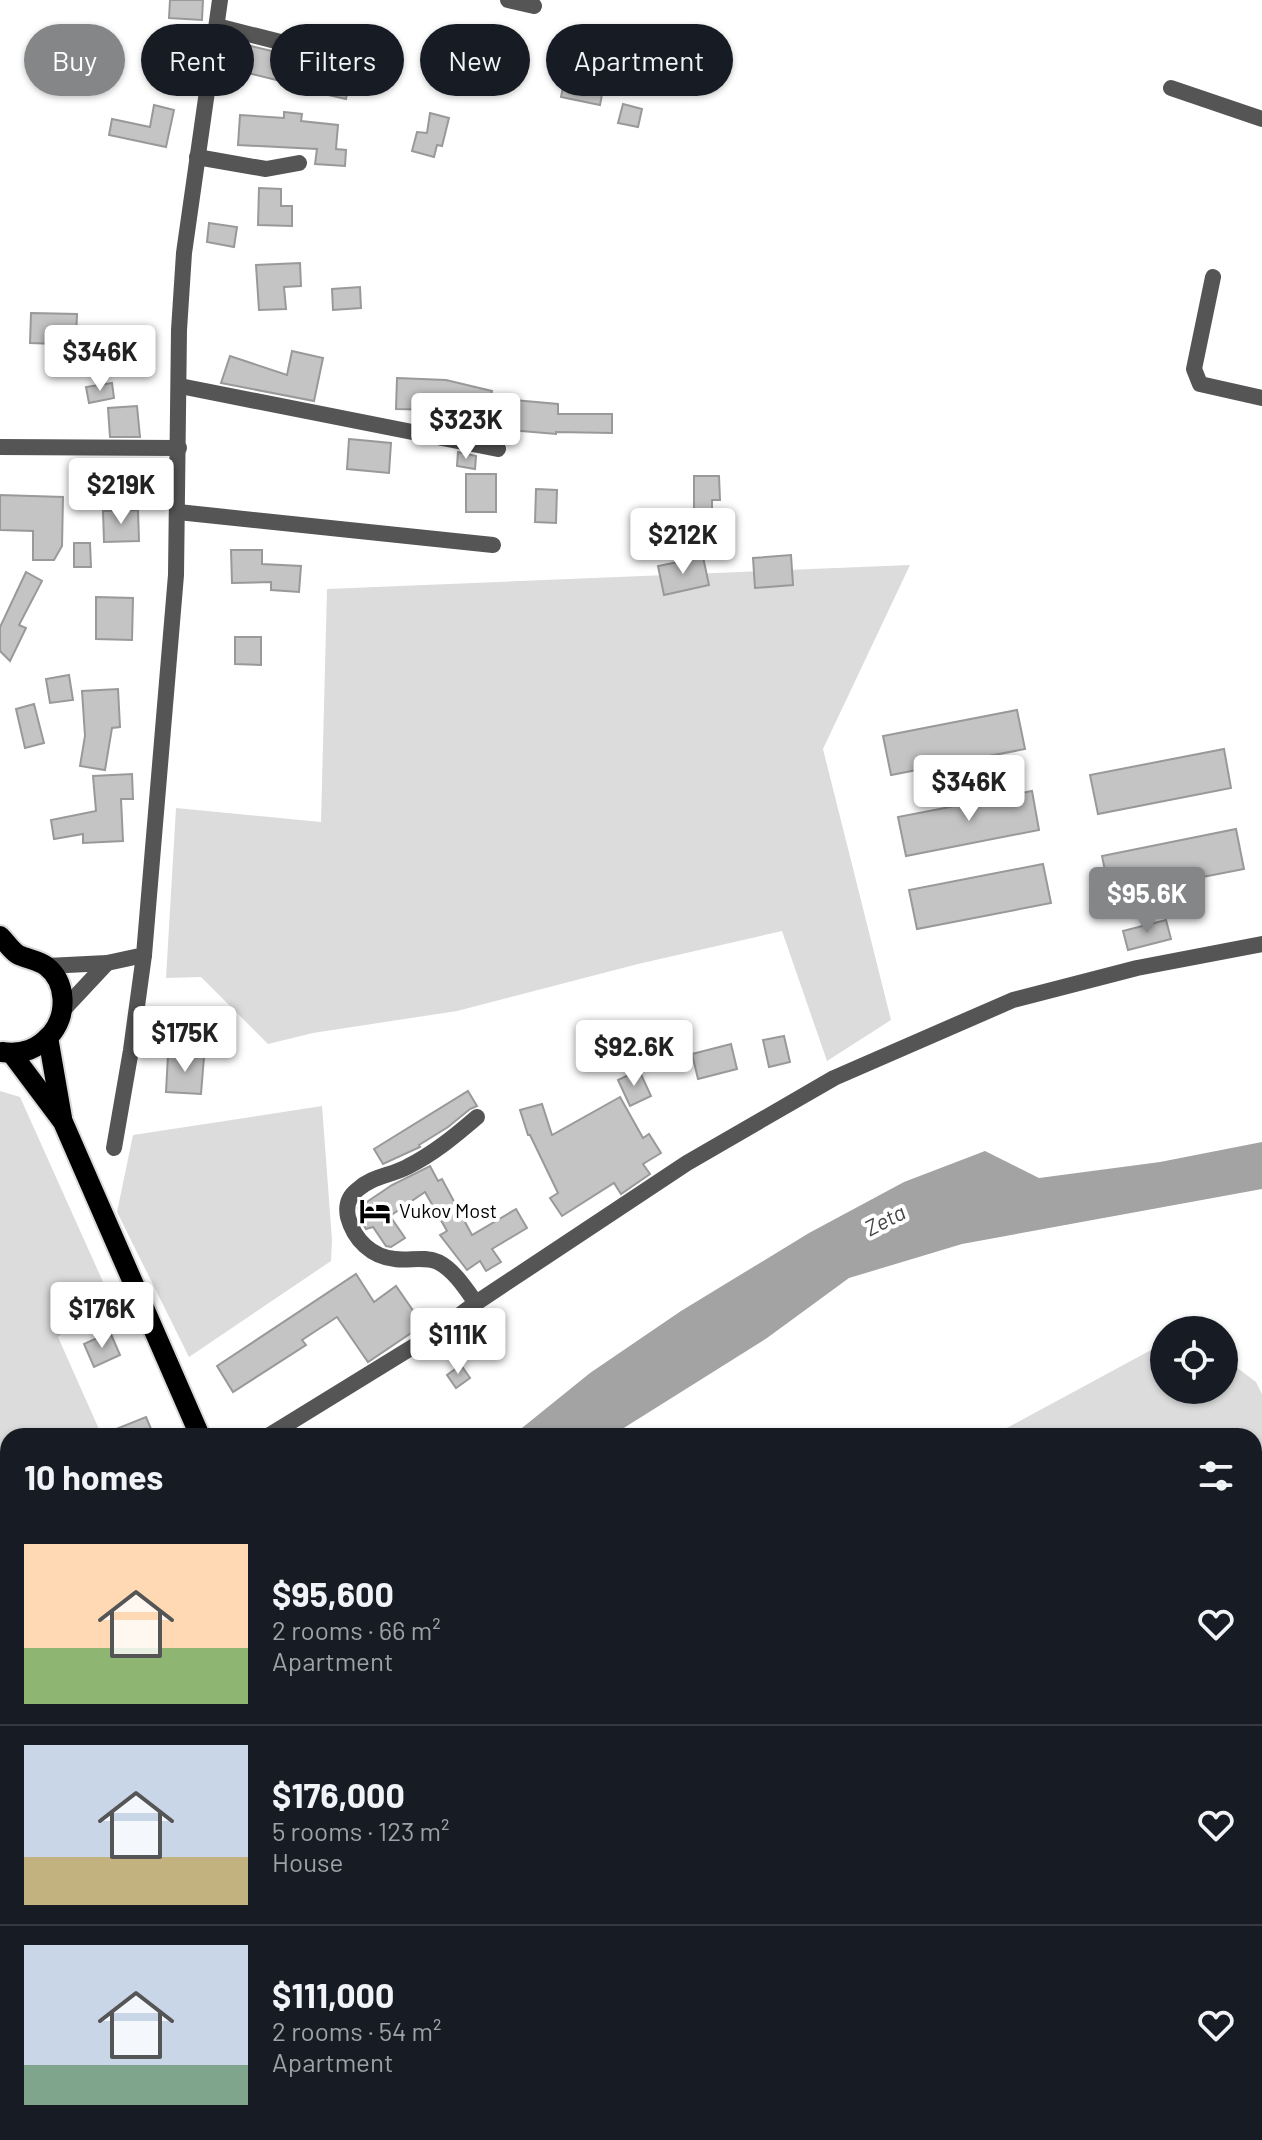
<!DOCTYPE html>
<html lang="en">
<head>
<meta charset="utf-8">
<style>
  :root { --surface:#171b24; --page:#20242c; --text:#f1f3f6; --muted:#9ea1a6; --line:#363941; --accent:#858687 }
  body { margin:0; font-family:Barlow,sans-serif; background:var(--page); color:var(--text); height:100vh; display:flex; flex-direction:column; font-size:30px; white-space:nowrap }
  * { box-sizing:border-box; margin:0 }
  p { font-size:26px; color:var(--muted) }
  .icon { flex:none; width:44px; height:44px; fill:none; stroke:currentColor; stroke-width:2; stroke-linecap:round; stroke-linejoin:round }
  .map { position:relative; flex:1; overflow:hidden }
  .panel { position:absolute; left:0px; top:1428px; width:1262px; height:712px; display:flex; flex-direction:column; background:var(--surface); border-radius:24px 24px 0 0; box-shadow:0 2px 6px #0004 }
  .panel>* { flex:none }
  .top-card { position:absolute; left:24px; top:24px; width:800px; height:72px; display:flex; gap:16px }
  .buttons { position:absolute; left:1150px; top:1316px; display:grid; gap:16px }
  .buttons a { display:grid; place-items:center; width:88px; height:88px; border-radius:50%; background:var(--surface); box-shadow:0 2px 6px #0004; font-size:40px }
  .price { position:absolute; translate:-50% -68px; padding:0 18px; border-radius:8px; background:#fff; color:#222; font-size:26px; line-height:52px; filter:drop-shadow(0 2px 4px #0008) }
  .price::after { content:''; position:absolute; left:50%; top:48px; width:24px; height:18px; margin-left:-12px; background:inherit; clip-path:polygon(0 0,100% 0,50% 100%) }
  .price.selected { background:var(--accent); color:#fff }
  ul { padding:0; list-style:none }
  li { display:flex; align-items:center; gap:24px; height:200px; padding:0 24px }
  li+li { border-top:2px solid var(--line) }
  li span { display:grid; place-items:center; flex:none; width:224px; height:160px; border-radius:0px; color:#555 }
  li>.icon { margin-inline-start:auto }
  span .icon { width:96px; height:96px; fill:#fffc; stroke-width:1 }
  li b { font-size:34px }
  h2 { display:flex; justify-content:space-between; align-items:center; height:96px; padding:0 24px; font-size:34px }
  .chip { padding:0 28px; border-radius:36px; background:var(--surface); box-shadow:0 2px 6px #0004; font-size:28px; line-height:72px }
  .chip.selected { background:var(--accent); color:#fff }
  .map>svg:first-child { display:block }
</style>
</head>
<body>
<div class="map">
<svg width="1262" height="2140" viewBox="0 0 1262 2140">
  <rect width="100%" height="100%" fill="#fff"/>
  <g fill="#dcdcdc">
    <polygon points="910,565 823,749 891,1020 827,1061 782,931 638,964 457,1011 313,1033 268,1044 201,977 166,978 176,808 321,822 327,589"/>
    <polygon points="0,1091 20,1097 108,1293 58,1337 102,1436 8,1436 8,1460 0,1460"/>
    <polygon points="322,1106 332,1240 331,1261 189,1357 117,1212 133,1135"/>
    <polygon points="1164,1348 1164,1390 1224,1390 1224,1358 1256,1382 1262,1394 1262,1507 1254,1518 1254,1436 992,1436 1151,1350"/>
    <polygon points="0,1814 8,1818 8,1898 0,1905"/>
    <polygon points="1254,2077 1262,2080 1262,2140 1050,2140 1051,2132 1254,2132"/>
  </g>
  <polygon fill="#a3a3a3" points="1262,1142 1262,1189 962,1244 849,1278 767,1338 611,1436 512,1436 590,1373 681,1311 809,1233 904,1182 985,1151 1039,1178 1160,1162"/>
  <g fill="#c4c4c4" stroke="#999" stroke-width="2">
    <polygon points="170,0 203,0 202,20 169,18"/>
    <polygon points="247,45 280,53 279,56 351,71 346,99 297,88 297,85 240,71"/>
    <polygon points="581,72 605,78 600,105 561,97 565,78 580,81"/>
    <polygon points="623,104 642,109 638,127 618,123"/>
    <polygon points="154,105 174,110 166,147 109,135 112,119 150,127"/>
    <polygon points="284,112 302,114 301,121 338,125 336,149 346,150 345,166 315,164 317,149 238,145 240,115 284,118"/>
    <polygon points="430,113 449,118 442,146 437,145 434,157 412,151 417,132 427,133"/>
    <polygon points="259,188 281,189 281,206 292,206 292,226 258,225"/>
    <polygon points="209,223 237,227 234,247 207,242"/>
    <polygon points="300,263 301,286 284,287 286,309 259,310 256,265"/>
    <polygon points="360,287 361,308 333,310 332,289"/>
    <polygon points="31,313 77,314 76,338 57,337 57,344 30,343"/>
    <polygon points="292,351 323,358 314,401 221,383 230,356 287,375"/>
    <polygon points="397,378 446,380 492,391 490,398 558,404 558,414 612,414 612,433 556,432 556,434 510,430 512,415 437,396 437,410 396,409"/>
    <polygon points="112,383 114,398 89,403 86,387"/>
    <polygon points="137,406 140,437 110,437 108,408"/>
    <polygon points="349,439 391,443 389,473 347,469"/>
    <polygon points="458,452 476,456 475,469 457,466"/>
    <rect x="466" y="474" width="30" height="38"/>
    <polygon points="694,476 719,476 720,500 712,500 712,527 694,527"/>
    <polygon points="536,489 557,490 556,523 535,522"/>
    <polygon points="0,495 63,497 62,546 54,560 33,560 33,531 0,530"/>
    <polygon points="138,510 139,541 104,542 103,511"/>
    <polygon points="74,543 90,543 91,567 74,567"/>
    <polygon points="231,550 262,550 262,564 301,566 299,592 271,590 271,582 232,583"/>
    <polygon points="791,555 793,585 755,588 753,558"/>
    <polygon points="703,557 709,585 664,595 658,566"/>
    <polygon points="26,572 42,581 19,625 26,628 10,661 0,651 0,627"/>
    <polygon points="96,597 133,598 132,640 96,639"/>
    <polygon points="235,637 261,637 261,665 235,664"/>
    <polygon points="69,675 73,700 50,703 46,679"/>
    <polygon points="118,689 120,727 112,728 105,770 80,766 85,736 82,691"/>
    <polygon points="34,704 44,743 25,748 16,709"/>
    <polygon points="1017,710 1025,749 891,775 883,736"/>
    <polygon points="1224,749 1231,788 1098,814 1090,775"/>
    <polygon points="132,774 133,799 121,799 123,841 83,843 83,834 54,839 51,820 96,811 93,776"/>
    <polygon points="1032,791 1039,830 906,856 898,817"/>
    <polygon points="1236,829 1244,869 1110,895 1102,856"/>
    <polygon points="1043,864 1051,903 917,929 909,890"/>
    <polygon points="1166,920 1171,939 1128,950 1123,931"/>
    <polygon points="784,1036 790,1062 769,1067 763,1040"/>
    <polygon points="731,1044 737,1069 698,1079 692,1054"/>
    <polygon points="168,1055 204,1057 201,1094 166,1092"/>
    <polygon points="639,1070 651,1096 630,1106 618,1080"/>
    <polygon points="468,1091 477,1106 470,1109 448,1127 419,1145 420,1147 383,1164 374,1149"/>
    <polygon points="620,1097 643,1138 649,1134 661,1153 643,1164 650,1174 621,1194 614,1183 562,1216 550,1198 558,1193 530,1135 528,1135 520,1110 542,1104 552,1135"/>
    <polygon points="430,1166 438,1181 442,1179 472,1235 516,1209 527,1228 492,1249 501,1262 486,1271 480,1261 467,1270 440,1235 447,1231 425,1192 390,1216 405,1238 391,1247 386,1246 373,1227 366,1229 361,1220 358,1208 392,1185"/>
    <polygon points="356,1274 374,1302 396,1286 423,1325 368,1362 337,1317 302,1340 306,1345 233,1392 217,1366"/>
    <polygon points="110,1332 120,1355 94,1367 84,1344"/>
    <polygon points="461,1365 470,1378 456,1388 447,1375"/>
    <polygon points="146,1417 154,1436 102,1436 101,1435"/>
  </g>
  <g fill="none" stroke-linecap="round" stroke-linejoin="round">
    <defs>
      <g id="primary">
        <path d="M 0,936 C 5,941 11,950 17,954 C 26,959 38,960 46,966 C 67,982 67,1014 52,1033 C 38,1049 23,1055 2,1052"/>
        <polyline points="48,1037 62,1118"/>
        <polyline points="12,1054 63,1122 200,1436"/>
        <polyline points="1254,1996 1262,2000"/>
      </g>
    </defs>
    <use href="#primary" stroke="#dbdbdb" stroke-width="24"/>
    <g stroke="#555" stroke-width="16">
      <polyline points="508,0 534,6"/>
      <polyline points="217,26 363,63"/>
      <polyline points="1171,88 1262,119"/>
      <polyline points="197,157 266,169 299,163"/>
      <polyline points="1213,277 1194,369 1200,384 1262,398"/>
      <polyline points="180,386 498,449"/>
      <polyline points="0,447 179,448"/>
      <polyline points="178,512 493,545"/>
      <polyline points="47,966 107,963 144,955 176,575 179,330 184,253 220,0"/>
      <polyline points="64,1009 107,963"/>
      <polyline points="114,1148 131,1050 144,955"/>
      <path d="M 476,1303 C 466,1289 454,1270 438,1262 C 425,1256 409,1261 395,1259 C 372,1257 354,1240 348,1217 C 346,1207 348,1197 357,1190 C 372,1176 390,1176 407,1167 C 433,1154 455,1136 477,1117"/>
      <polyline points="268,1436 437,1332 476,1303 687,1163 834,1078 1013,1000 1137,968 1262,944"/>
      <polyline points="0,1486 8,1485"/>
      <polyline points="114,2140 120,2132"/>
      <polyline points="972,2140 974,2132"/>
    </g>
    <use href="#primary" stroke="#000" stroke-width="20"/>
  </g>
  <defs>
    <symbol id="hotel-bare" viewBox="-9 -9 18 18"><path d="M-6-4.5h1.5V1H6V5H4.5V3h-9V5H-6ZM-4 0a1.8 1.8 0 1 1 3.6 0ZM.5 0V-2.5h3Q6-2.5 6 0Z" fill="#000" stroke="#fff" stroke-width="2.5" paint-order="stroke"/></symbol>
  </defs>
  <g fill-rule="evenodd">
    <use href="#hotel-bare" x="353" y="1189" width="44" height="44"/>
  </g>
  <g text-anchor="middle" stroke-width="8" stroke-linejoin="round" paint-order="stroke">
    <g font-size="20" fill="#000" stroke="#fff" text-anchor="start">
      <text x="399" y="1218">Vukov Most</text>
    </g>
    <g font-size="22" font-style="italic" fill="#444" stroke="#fff">
      <text transform="translate(885 1220) rotate(-27)" y="8">Zeta</text>
    </g>
  </g>
</svg>
<div class="buttons">
<a><svg class="icon" aria-label="locate" viewBox="0 0 24 24"><circle cx="12" cy="12" r="6"/><path d="M12 2v4M12 18v4M2 12h4M18 12h4"/></svg></a>
</div>
<b class="price" style="left:100px;top:393px">$346K</b>
<b class="price" style="left:466px;top:461px">$323K</b>
<b class="price" style="left:121px;top:526px">$219K</b>
<b class="price" style="left:683px;top:576px">$212K</b>
<b class="price" style="left:969px;top:823px">$346K</b>
<b class="price selected" style="left:1147px;top:935px">$95.6K</b>
<b class="price" style="left:185px;top:1074px">$175K</b>
<b class="price" style="left:634px;top:1088px">$92.6K</b>
<b class="price" style="left:102px;top:1350px">$176K</b>
<b class="price" style="left:458px;top:1376px">$111K</b>
<div class="top-card">
<a class="chip selected">Buy</a>
<a class="chip">Rent</a>
<a class="chip">Filters</a>
<a class="chip">New</a>
<a class="chip">Apartment</a>
</div>
<section class="panel">
<h2>10 homes<svg class="icon" aria-label="filters" viewBox="0 0 24 24"><path d="M4 7h16M4 17h16"/><circle cx="9" cy="7" r="2"/><circle cx="15" cy="17" r="2"/></svg></h2>
<ul>
<li><span style="background:linear-gradient(#ffd9b3 65%,#8fb573 0)"><svg class="icon" aria-label="home" viewBox="0 0 24 24"><path d="M3 11l9-7 9 7M6 9v11h12V9"/></svg></span><div><b>$95,600</b><p>2 rooms · 66 m²</p><p>Apartment</p></div><svg class="icon" aria-label="heart" viewBox="0 0 24 24"><path d="M12 20l-8-8c-3-5 5-10 8-4 3-6 11-1 8 4z"/></svg></li>
<li><span style="background:linear-gradient(#c9d6e8 70%,#c2b280 0)"><svg class="icon" aria-label="home" viewBox="0 0 24 24"><path d="M3 11l9-7 9 7M6 9v11h12V9"/></svg></span><div><b>$176,000</b><p>5 rooms · 123 m²</p><p>House</p></div><svg class="icon" aria-label="heart" viewBox="0 0 24 24"><path d="M12 20l-8-8c-3-5 5-10 8-4 3-6 11-1 8 4z"/></svg></li>
<li><span style="background:linear-gradient(#c9d6e8 75%,#7fa58c 0)"><svg class="icon" aria-label="home" viewBox="0 0 24 24"><path d="M3 11l9-7 9 7M6 9v11h12V9"/></svg></span><div><b>$111,000</b><p>2 rooms · 54 m²</p><p>Apartment</p></div><svg class="icon" aria-label="heart" viewBox="0 0 24 24"><path d="M12 20l-8-8c-3-5 5-10 8-4 3-6 11-1 8 4z"/></svg></li>
</ul>
</section>
</div>
</body>
</html>
